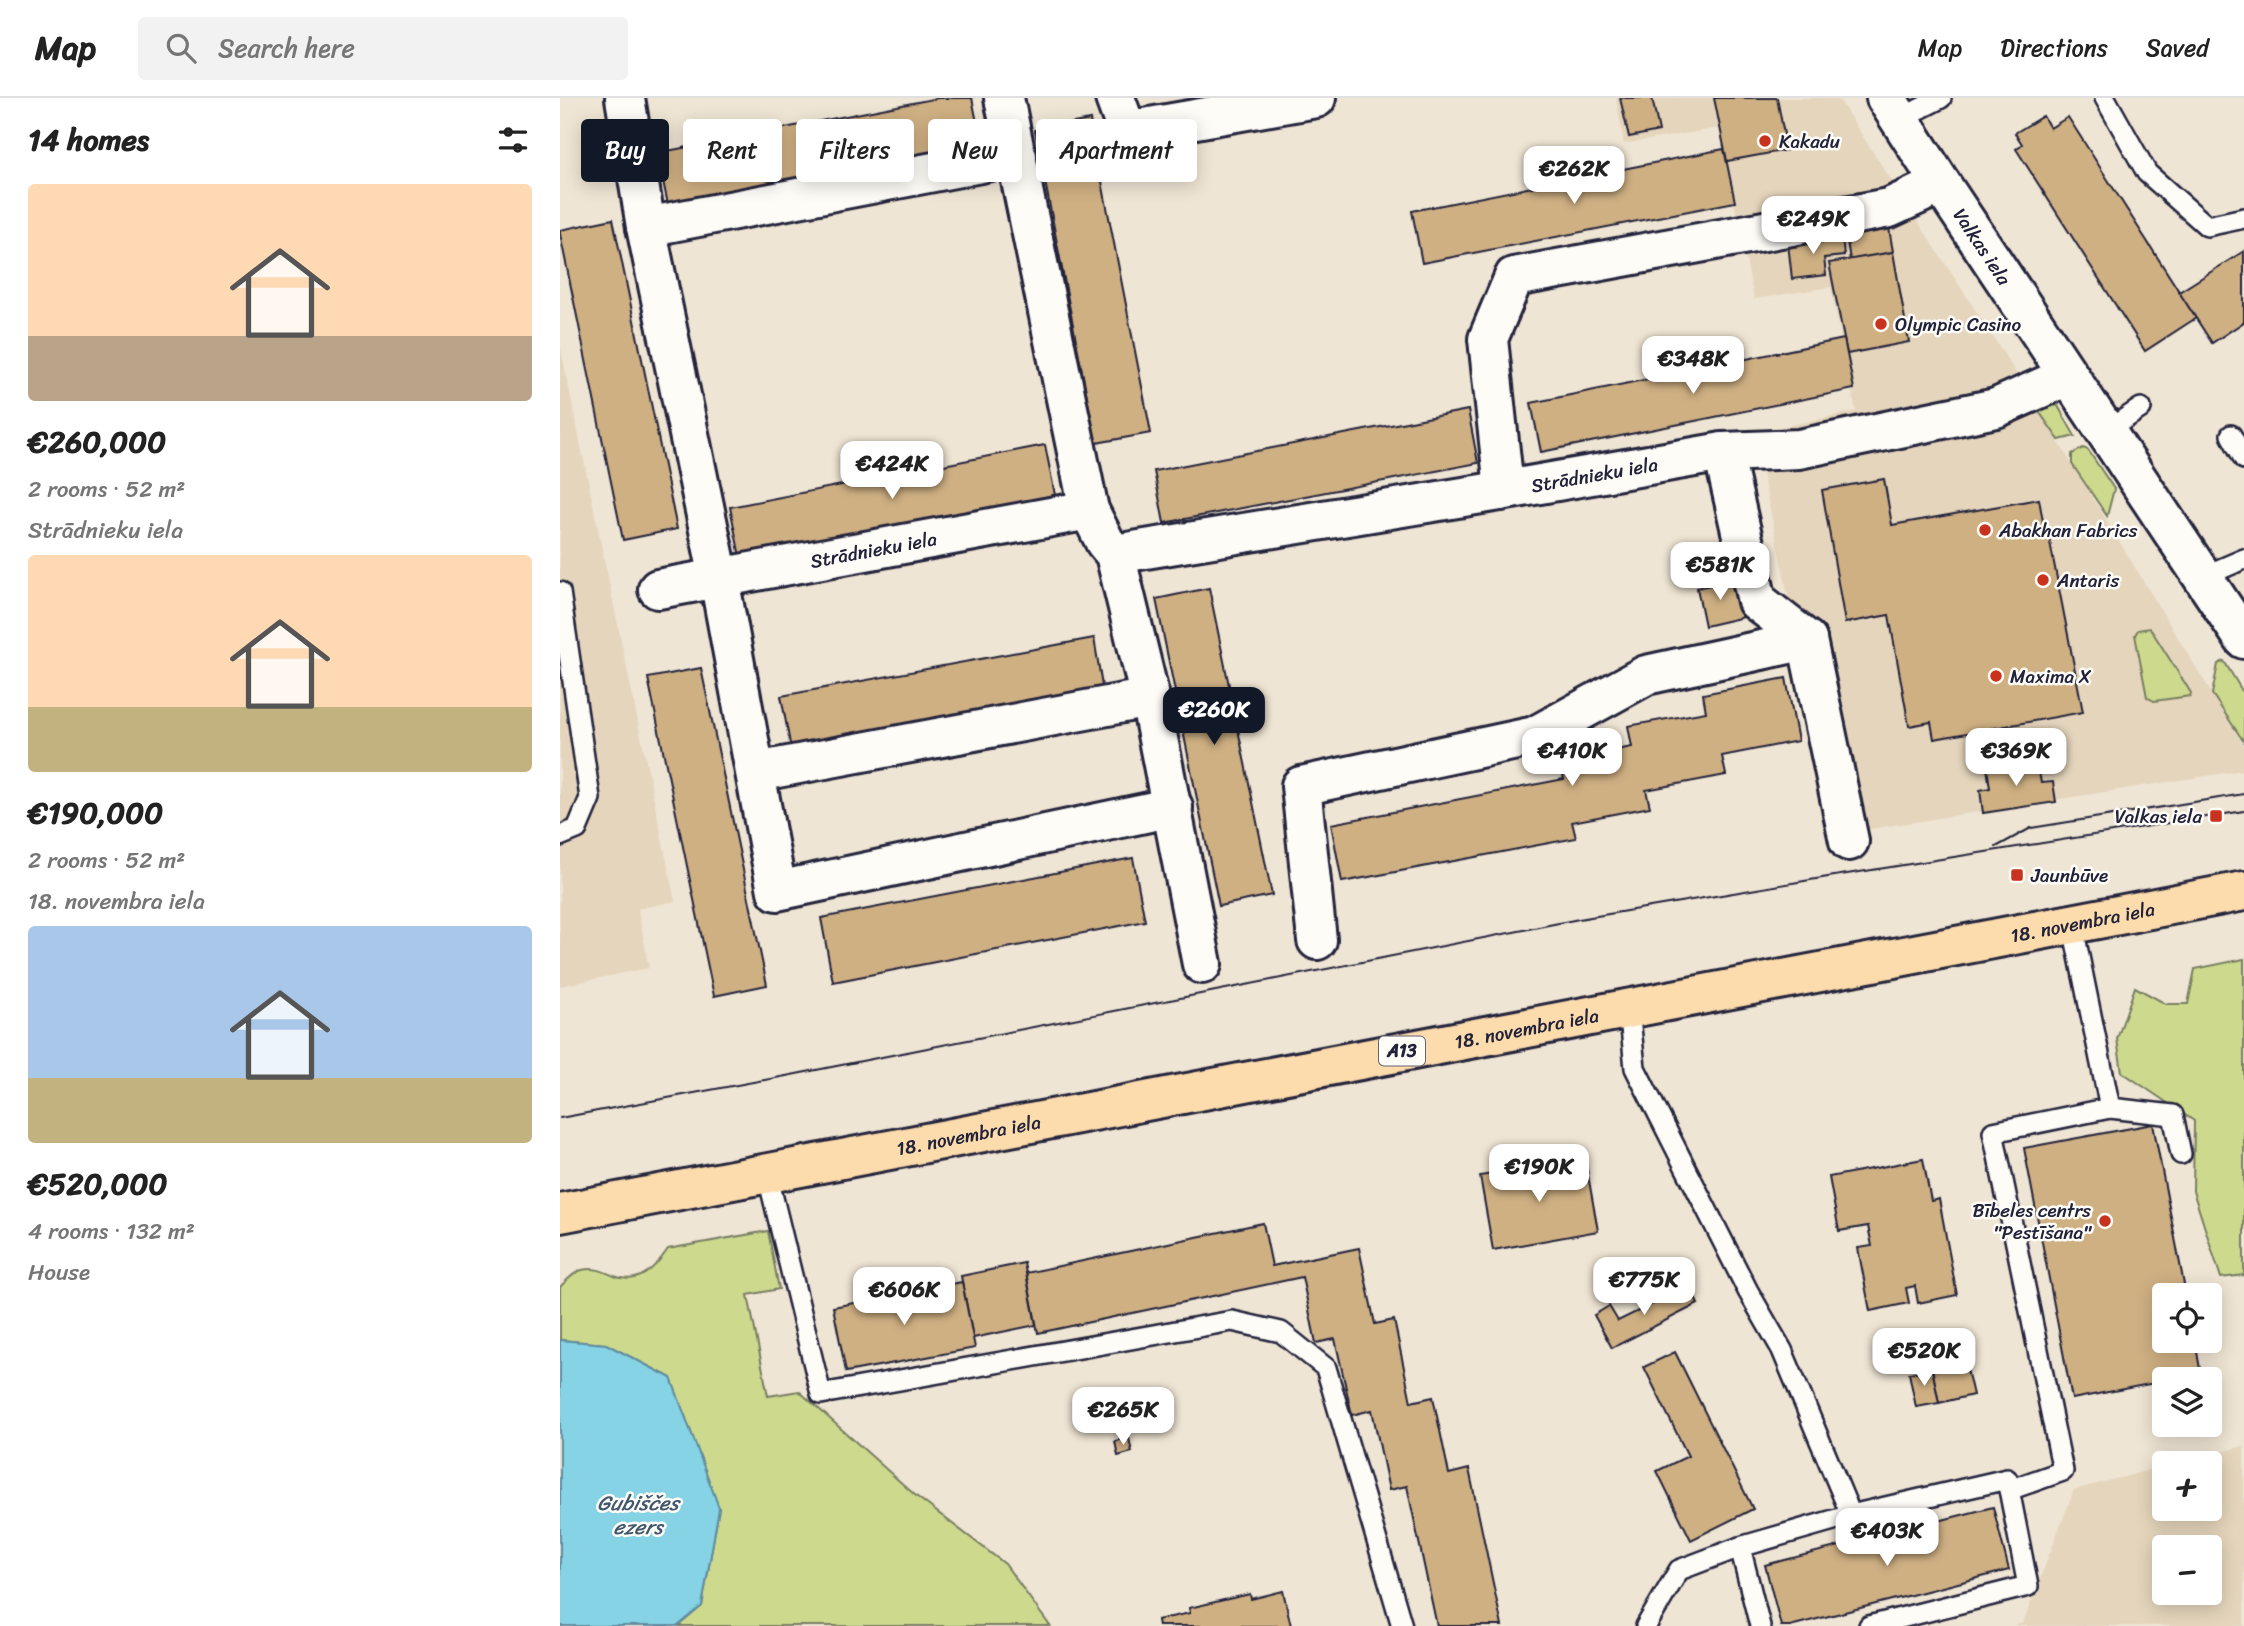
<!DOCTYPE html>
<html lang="en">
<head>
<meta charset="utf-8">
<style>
  :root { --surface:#fff; --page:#f2f2f2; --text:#222; --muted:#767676; --line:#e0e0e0; --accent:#111827 }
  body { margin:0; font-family:Sriracha,sans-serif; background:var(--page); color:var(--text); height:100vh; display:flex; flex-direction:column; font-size:26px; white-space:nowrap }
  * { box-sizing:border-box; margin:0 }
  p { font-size:23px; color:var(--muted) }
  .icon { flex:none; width:38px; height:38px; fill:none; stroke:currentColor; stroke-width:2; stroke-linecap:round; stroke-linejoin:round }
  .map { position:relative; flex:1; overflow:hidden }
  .panel { display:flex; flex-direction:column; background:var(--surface); width:560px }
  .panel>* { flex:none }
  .hud { position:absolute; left:21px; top:21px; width:665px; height:63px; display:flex; gap:14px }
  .controls { position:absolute; left:1592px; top:1185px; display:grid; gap:14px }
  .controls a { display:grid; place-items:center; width:70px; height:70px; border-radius:7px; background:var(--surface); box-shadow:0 4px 18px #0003; font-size:35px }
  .price { position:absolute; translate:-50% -60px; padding:0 16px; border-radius:14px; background:#fff; color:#222; font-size:23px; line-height:46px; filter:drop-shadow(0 2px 4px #0008) }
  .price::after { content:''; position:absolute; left:50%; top:42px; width:21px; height:16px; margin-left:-10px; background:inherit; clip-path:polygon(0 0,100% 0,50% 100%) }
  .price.selected { background:var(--accent); color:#fff }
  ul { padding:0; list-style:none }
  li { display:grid; align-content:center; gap:14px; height:371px; padding:0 28px }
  li span { display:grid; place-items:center; height:217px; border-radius:7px; color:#555 }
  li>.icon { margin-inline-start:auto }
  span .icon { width:126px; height:126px; fill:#fffc; stroke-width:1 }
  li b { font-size:30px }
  h2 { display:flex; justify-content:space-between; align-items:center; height:84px; padding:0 28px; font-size:30px }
  .pill { padding:0 24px; border-radius:7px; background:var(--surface); box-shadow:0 4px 18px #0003; font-size:24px; line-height:63px }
  .pill.selected { background:var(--accent); color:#fff }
  header { display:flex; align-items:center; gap:42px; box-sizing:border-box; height:98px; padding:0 35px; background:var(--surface); border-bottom:2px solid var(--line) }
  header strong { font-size:33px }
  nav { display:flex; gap:38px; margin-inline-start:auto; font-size:24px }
  .search { width:490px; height:63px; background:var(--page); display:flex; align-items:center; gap:18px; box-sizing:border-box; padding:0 24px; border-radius:7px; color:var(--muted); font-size:26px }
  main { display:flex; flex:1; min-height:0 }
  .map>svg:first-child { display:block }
</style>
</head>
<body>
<header>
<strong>Map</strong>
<div class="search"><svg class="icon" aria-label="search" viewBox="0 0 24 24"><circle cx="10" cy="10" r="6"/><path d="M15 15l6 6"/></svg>Search here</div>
<nav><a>Map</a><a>Directions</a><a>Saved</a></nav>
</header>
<main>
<section class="panel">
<h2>14 homes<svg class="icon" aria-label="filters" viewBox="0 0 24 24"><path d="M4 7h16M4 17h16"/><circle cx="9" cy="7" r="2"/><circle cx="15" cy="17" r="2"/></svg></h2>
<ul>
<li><span style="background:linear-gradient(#ffd9b3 70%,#b9a48a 0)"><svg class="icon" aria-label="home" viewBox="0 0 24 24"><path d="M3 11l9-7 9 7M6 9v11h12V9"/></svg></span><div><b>€260,000</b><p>2 rooms · 52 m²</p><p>Strādnieku iela</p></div></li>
<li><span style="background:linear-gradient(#ffd9b3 70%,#c2b280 0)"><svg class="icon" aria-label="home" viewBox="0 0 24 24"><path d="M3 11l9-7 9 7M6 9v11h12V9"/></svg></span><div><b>€190,000</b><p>2 rooms · 52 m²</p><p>18. novembra iela</p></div></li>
<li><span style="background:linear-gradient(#a9c7e8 70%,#c2b280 0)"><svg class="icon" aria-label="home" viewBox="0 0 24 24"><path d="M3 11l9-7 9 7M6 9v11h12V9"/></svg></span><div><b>€520,000</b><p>4 rooms · 132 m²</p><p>House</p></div></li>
</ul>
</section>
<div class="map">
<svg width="1684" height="1528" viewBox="0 0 1684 1528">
  <rect width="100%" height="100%" fill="#efe5d4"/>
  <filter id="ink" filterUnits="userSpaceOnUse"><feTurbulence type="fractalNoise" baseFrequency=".0143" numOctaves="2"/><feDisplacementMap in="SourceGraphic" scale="14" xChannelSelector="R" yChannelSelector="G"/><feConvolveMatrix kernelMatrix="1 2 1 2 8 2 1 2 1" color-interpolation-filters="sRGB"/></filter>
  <g filter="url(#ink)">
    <g fill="#e5d5bc" fill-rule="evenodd">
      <polygon points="1056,0 1278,0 1460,281 1684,648 1684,672 1278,736 1194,335 1296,313 1271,189 1194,201 1159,30 1064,46"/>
      <polygon points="0,247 115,803 78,811 89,870 0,888"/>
      <path d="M 1684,1348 L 1684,1528 L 1454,1528 L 1463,1525 L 1514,1392 L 1605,1368 L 1605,1410 L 1650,1410 L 1650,1365 L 1617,1365 ZM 1605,1449 L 1650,1449 L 1650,1494 L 1605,1494 Z"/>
    </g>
    <g fill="#cdda8d" stroke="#787e64" stroke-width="2">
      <polygon points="1492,307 1498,308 1515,338 1499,342 1478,312"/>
      <polygon points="1523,350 1528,352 1554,391 1547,418 1512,366 1512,356"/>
      <polygon points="1590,530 1631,595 1630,598 1594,603 1587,599 1575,537 1578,532"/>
      <polygon points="1664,563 1684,596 1684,644 1652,596 1658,566"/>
      <polygon points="1684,861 1684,1177 1661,1180 1633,1093 1634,1023 1562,974 1557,941 1575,889 1606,906 1628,906 1635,871"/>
      <path d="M 208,1133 L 219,1191 L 188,1197 L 208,1298 L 239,1293 L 356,1398 L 445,1466 L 490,1528 L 118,1528 L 142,1508 L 159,1410 L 111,1280 L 46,1246 L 0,1242 L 0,1189 C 6,1183 14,1174 22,1172 C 35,1169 43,1173 54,1178 C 79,1188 95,1170 108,1151 Z"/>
    </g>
    <polygon fill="#86d3e5" stroke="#5e8ca1" stroke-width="2" points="0,1242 46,1246 111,1280 159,1410 142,1508 118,1528 0,1528"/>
    <g fill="#cfb083" stroke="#22223b" stroke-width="2">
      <polygon points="378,0 412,0 422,49 109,111 97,55"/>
      <polygon points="1060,0 1092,0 1099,33 1069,39"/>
      <polygon points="1154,0 1217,0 1227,52 1167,63"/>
      <polygon points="1483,18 1490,30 1508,19 1636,220 1585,253 1456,51 1462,46 1455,35"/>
      <polygon points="530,22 591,335 536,345 475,32"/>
      <polygon points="1164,51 1175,104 862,165 852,113"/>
      <polygon points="53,121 117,431 63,442 0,136 0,132"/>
      <polygon points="1329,130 1333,154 1290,162 1286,137"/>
      <polygon points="1282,139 1284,158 1264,160 1266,177 1232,181 1228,145"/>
      <polygon points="1684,153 1684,224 1652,245 1619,194"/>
      <polygon points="1333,154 1349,244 1287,256 1269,165"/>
      <polygon points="1284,241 1294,291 981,354 971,305"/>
      <polygon points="908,312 918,365 604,425 594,373"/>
      <polygon points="485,347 495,397 180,459 170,409"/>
      <polygon points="1324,381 1332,427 1479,401 1485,435 1488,434 1523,614 1374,641 1371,624 1349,628 1329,517 1285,525 1262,392"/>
      <polygon points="1176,481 1184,519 1145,528 1137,490"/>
      <polygon points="649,490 712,797 659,808 596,501"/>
      <polygon points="534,540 543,594 231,651 221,598"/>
      <polygon points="141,570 207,887 154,898 88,580"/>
      <polygon points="1226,580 1238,643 1162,658 1166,677 1086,692 1090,709 1012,724 1016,740 782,784 771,726 1004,681 1000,663 1072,649 1068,628 1146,614 1143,596"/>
      <polygon points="1477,663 1481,685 1493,684 1496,704 1423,715 1420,692 1430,690 1427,670"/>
      <polygon points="573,760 585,823 273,884 261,820"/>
      <polygon points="1593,1026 1626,1197 1605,1197 1605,1242 1635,1242 1641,1277 1605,1281 1605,1283 1512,1301 1464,1050"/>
      <polygon points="1025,1060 1038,1133 933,1152 920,1078"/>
      <polygon points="1363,1061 1371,1103 1379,1101 1397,1197 1358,1205 1355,1188 1346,1190 1349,1205 1310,1213 1298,1150 1312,1148 1308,1128 1279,1133 1269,1079"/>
      <polygon points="703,1125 712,1168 799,1150 815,1226 834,1222 851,1304 873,1299 889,1376 909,1371 942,1528 877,1528 847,1388 829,1392 812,1312 792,1317 775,1241 756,1245 742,1179 478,1235 466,1175"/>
      <polygon points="464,1165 476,1227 413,1240 401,1178"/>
      <polygon points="402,1184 415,1250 286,1274 273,1209"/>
      <polygon points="1129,1188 1138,1206 1052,1250 1034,1217 1049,1208 1058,1223"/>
      <polygon points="1115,1254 1193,1411 1131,1442 1097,1373 1128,1358 1084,1269"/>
      <polygon points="1405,1263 1413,1297 1379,1305 1372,1271"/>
      <polygon points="1372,1271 1379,1305 1356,1309 1349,1275"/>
      <polygon points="569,1340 572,1354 558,1358 555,1343"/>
      <polygon points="1433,1409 1449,1472 1230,1528 1221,1528 1205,1467"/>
      <polygon points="723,1493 731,1528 598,1528 597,1522 630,1515 629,1510 690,1496 691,1501"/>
    </g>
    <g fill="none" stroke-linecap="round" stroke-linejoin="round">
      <defs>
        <g id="lane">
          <polyline points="1545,0 1587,75 1647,128 1684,120"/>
          <polyline points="1340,21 1381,0"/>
          <polyline points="1545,334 1581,310"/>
          <polyline points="1671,337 1684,361"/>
          <polyline points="1642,479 1684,461"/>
          <polyline points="0,494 30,700 17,731 0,738"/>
          <polyline points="1512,824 1550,1010 1613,1017 1621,1056"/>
          <polyline points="1069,909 1075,970 1188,1193 1222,1252 1291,1417 1180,1449 1119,1472 1086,1528"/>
          <polyline points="207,1075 261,1296 672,1223 721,1234 766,1270 842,1528"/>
          <polyline points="1449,1392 1503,1373 1433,1034 1550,1010"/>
          <polyline points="1291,1417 1447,1381 1468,1488 1309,1528"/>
          <polyline points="1180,1449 1200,1528"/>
        </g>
        <g id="street">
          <polyline points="65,0 86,129 159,480 217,793 613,709"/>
          <polyline points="444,0 529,412 545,444 555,456 590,600 642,866"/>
          <polyline points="555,0 567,33 756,0"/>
          <polyline points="86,129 457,58"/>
          <polyline points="1163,354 1197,503 1247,542 1289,743"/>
          <polyline points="940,393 943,381 928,241 954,179 1329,110 1381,86"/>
          <path id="s1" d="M 555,456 L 940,393 L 1163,354 L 1239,351 L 1436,310 L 1508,278"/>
          <path id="s2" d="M 98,491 L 529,412"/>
          <polyline points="196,674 590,600"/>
          <polyline points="757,842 741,688 975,638 1086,577 1247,542"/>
        </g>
        <g id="secondary">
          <path id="s3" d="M 1326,0 L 1381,86 L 1684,541"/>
        </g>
        <g id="primary">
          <path id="s4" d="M 0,1115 L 1684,793"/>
        </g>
      </defs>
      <use href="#lane" stroke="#22223b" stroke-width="24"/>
      <use href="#street" stroke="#22223b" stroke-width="44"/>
      <use href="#secondary" stroke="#22223b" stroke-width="44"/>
      <use href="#primary" stroke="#22223b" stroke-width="44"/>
      <use href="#lane" stroke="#fdfcf7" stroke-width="19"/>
      <use href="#street" stroke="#fdfcf7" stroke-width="38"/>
      <use href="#secondary" stroke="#fdfcf7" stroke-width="38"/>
      <use href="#primary" stroke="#fcdcac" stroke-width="38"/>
      <g stroke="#22223b" stroke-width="2">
        <polyline points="1436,749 1471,730 1684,696"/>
        <polyline points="0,1020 226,978 1019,821 1268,779 1684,713"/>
      </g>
    </g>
  </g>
  <g fill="#c8321e" stroke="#fdfcf7" stroke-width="2.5">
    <circle cx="1205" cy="43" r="7"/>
    <circle cx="1321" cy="226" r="7"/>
    <circle cx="1425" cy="432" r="7"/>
    <circle cx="1483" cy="482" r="7"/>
    <circle cx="1436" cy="578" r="7"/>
    <rect x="1649" y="711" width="14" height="14" rx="3.5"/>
    <rect x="1450" y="770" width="14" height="14" rx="3.5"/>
    <circle cx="1545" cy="1123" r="7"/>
  </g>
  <g text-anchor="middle" stroke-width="5" stroke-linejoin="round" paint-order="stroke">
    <rect fill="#fdfcf7" stroke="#646373" stroke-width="2" x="819" y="938.5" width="46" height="29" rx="5"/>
    <g font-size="18" font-weight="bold" fill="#22223b">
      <text x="842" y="959">A13</text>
    </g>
    <g font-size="19" fill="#22223b" stroke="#fdfcf7" text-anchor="start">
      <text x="1219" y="50">Kakadu</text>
      <text x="1335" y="233">Olympic Casino</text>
      <text x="1439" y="439">Abakhan Fabrics</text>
      <text x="1497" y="489">Antaris</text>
      <text x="1450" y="585">Maxima X</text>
      <text x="1642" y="725" text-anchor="end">Valkas iela</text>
      <text x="1471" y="784">Jaunbūve</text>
      <text x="1531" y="1119" text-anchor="end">Bībeles centrs<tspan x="1531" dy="22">"Pestīšana"</tspan></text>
    </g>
    <g font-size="19" fill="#22223b" stroke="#fdfcf7">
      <text dy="7" stroke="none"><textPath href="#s3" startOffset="177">Valkas iela</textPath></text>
      <text dy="7" stroke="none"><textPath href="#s1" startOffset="486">Strādnieku iela</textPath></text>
      <text dy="7" stroke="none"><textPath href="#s2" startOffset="219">Strādnieku iela</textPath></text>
      <text dy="7" stroke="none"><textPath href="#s4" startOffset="1550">18. novembra iela</textPath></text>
      <text dy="7" stroke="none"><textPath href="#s4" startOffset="984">18. novembra iela</textPath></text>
      <text dy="7" stroke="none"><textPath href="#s4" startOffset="416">18. novembra iela</textPath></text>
    </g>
    <g font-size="21" font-style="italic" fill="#40576e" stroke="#fdfcf7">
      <text x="78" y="1412">Gubiščes<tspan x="78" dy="24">ezers</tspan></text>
    </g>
  </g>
</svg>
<div class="controls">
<a><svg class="icon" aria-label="locate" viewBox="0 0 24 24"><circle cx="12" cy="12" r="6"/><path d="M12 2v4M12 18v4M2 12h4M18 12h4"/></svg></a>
<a><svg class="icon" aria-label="layers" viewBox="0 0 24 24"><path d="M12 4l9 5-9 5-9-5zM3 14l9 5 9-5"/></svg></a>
<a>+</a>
<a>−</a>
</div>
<b class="price" style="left:1014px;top:108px">€262K</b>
<b class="price" style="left:1253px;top:158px">€249K</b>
<b class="price" style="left:1133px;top:298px">€348K</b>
<b class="price" style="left:332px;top:403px">€424K</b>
<b class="price" style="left:1160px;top:504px">€581K</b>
<b class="price selected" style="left:654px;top:649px">€260K</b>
<b class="price" style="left:1012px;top:690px">€410K</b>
<b class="price" style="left:1456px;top:690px">€369K</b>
<b class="price" style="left:979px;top:1106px">€190K</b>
<b class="price" style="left:1084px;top:1219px">€775K</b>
<b class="price" style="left:344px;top:1229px">€606K</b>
<b class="price" style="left:1364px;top:1290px">€520K</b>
<b class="price" style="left:563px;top:1349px">€265K</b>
<b class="price" style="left:1327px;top:1470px">€403K</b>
<div class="hud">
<a class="pill selected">Buy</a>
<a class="pill">Rent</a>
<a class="pill">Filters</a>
<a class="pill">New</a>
<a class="pill">Apartment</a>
</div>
</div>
</main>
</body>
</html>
